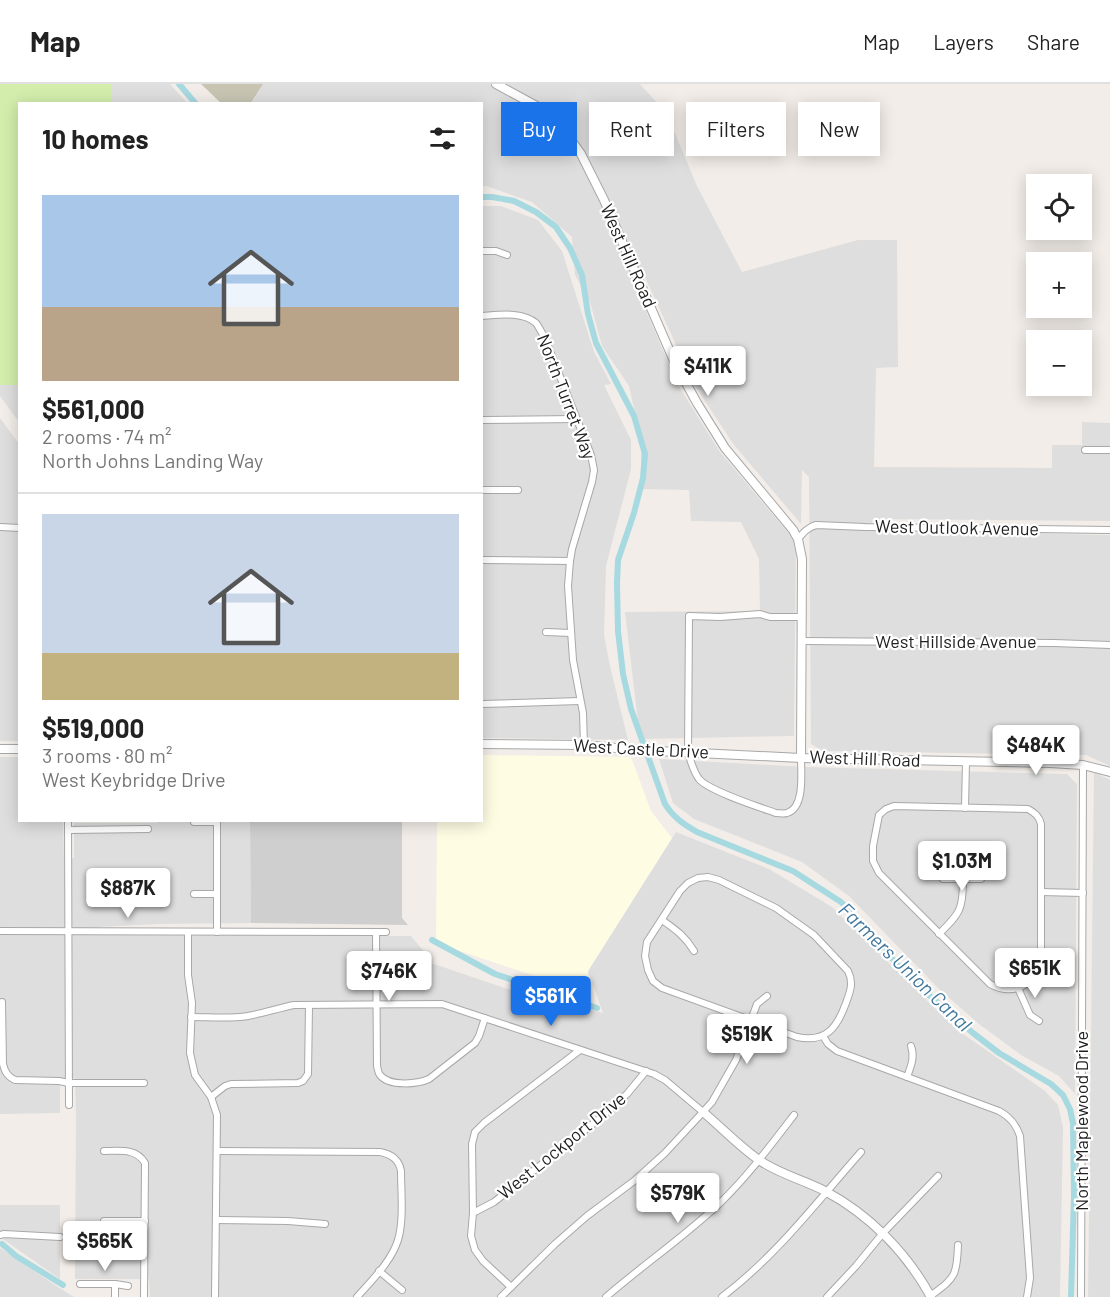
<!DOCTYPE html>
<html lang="en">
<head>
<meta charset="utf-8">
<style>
  :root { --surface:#fff; --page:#f6f6f6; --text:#222; --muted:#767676; --line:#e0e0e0; --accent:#1a73e8 }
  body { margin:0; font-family:Barlow,sans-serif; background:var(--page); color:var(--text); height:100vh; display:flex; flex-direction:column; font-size:22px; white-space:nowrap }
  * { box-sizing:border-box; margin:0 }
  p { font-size:20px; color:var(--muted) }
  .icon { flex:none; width:33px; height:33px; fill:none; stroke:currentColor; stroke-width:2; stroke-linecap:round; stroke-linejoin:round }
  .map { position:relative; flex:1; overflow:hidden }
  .side { position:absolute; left:18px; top:18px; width:465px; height:720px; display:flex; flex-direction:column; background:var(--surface); border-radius:0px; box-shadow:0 3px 15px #0003 }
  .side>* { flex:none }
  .hud { position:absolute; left:501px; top:18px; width:519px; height:54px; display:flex; gap:12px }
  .buttons { position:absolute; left:1026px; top:90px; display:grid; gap:12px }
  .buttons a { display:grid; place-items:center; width:66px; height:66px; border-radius:0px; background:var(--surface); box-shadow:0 3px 15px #0003; font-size:30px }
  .price { position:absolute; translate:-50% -51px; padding:0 14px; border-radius:6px; background:#fff; color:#222; font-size:20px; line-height:39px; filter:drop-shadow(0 2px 3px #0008) }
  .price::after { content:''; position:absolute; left:50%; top:36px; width:18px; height:14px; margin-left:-9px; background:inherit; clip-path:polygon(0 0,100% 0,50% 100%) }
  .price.active { background:var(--accent); color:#fff }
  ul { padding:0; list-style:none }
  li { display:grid; align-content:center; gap:12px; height:318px; padding:0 24px }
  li+li { border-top:2px solid var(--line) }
  li span { display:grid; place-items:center; height:186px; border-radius:0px; color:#555 }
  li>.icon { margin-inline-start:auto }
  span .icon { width:108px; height:108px; fill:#fffc; stroke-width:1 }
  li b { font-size:26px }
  h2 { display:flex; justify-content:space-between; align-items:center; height:72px; padding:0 24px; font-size:26px }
  .pill { padding:0 21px; border-radius:0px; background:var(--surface); box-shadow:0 3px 15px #0003; font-size:21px; line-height:54px }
  .pill.active { background:var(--accent); color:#fff }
  header { display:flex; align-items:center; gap:36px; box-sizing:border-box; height:84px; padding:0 30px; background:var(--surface); border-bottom:2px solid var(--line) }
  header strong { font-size:28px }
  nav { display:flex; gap:33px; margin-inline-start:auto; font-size:21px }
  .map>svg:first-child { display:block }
</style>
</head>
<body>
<header>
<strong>Map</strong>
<nav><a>Map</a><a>Layers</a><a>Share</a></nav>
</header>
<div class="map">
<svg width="1110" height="1213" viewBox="0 0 1110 1213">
  <rect width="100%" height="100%" fill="#f2ede8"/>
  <g fill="#dfdede">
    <polygon points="112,0 170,0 187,19 112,19"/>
    <polygon points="263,0 640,0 667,30 697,102 742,188 858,156 897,156 898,283 876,284 874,383 1052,384 1052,361 1082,361 1082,338 1110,339 1110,437 873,435 870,445 1110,451 1110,682 1086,671 822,667 811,660 809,393 802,386 801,440 734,361 695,302 644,191 631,192 678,301 720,368 796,458 794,652 640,655 625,528 760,527 759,475 741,438 691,437 689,406 641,405 641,357 629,302 602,262 590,218 575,191 572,153 532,118 486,102 482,103 482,20 251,20"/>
    <polygon points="482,122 501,122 538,136 562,167 594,268 611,300 604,301 631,356 631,385 606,482 604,551 610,582 628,656 482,654"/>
    <polygon points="0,301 19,301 19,338 0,312"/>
    <polygon points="0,334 19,360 19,657 0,657"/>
    <polygon points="0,673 19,673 20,736 63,737 64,774 74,774 74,739 157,739 158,736 250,737 251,839 159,840 97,843 97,851 411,852 425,869 430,880 434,880 579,929 581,923 603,929 588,887 676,748 769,785 832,823 956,945 1045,1007 1058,1021 1063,1043 1060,1213 150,1213 149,1195 75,1195 76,1033 75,994 60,994 60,1029 0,1030"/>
    <polygon points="659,675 806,683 1067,690 1077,700 1075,1010 1059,992 1021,971 979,940 938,904 849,812 802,778 694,735 673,719"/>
    <polygon points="1094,688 1110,696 1110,1213 1088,1213"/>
    <polygon points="0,1121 60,1121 60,1195 0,1153"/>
    <polygon points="0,1164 61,1205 74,1213 0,1213"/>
  </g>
  <polygon fill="#fffce4" points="482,671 631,673 651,727 672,754 588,887 586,909 436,859 437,737 482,736"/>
  <polygon fill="#cfcfcf" points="250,737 402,737 402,834 408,841 251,839"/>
  <polygon fill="#c7c5b2" points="201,0 263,0 251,19 222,20"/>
  <polygon fill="#d2edac" points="0,0 112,0 112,19 20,20 19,301 0,301"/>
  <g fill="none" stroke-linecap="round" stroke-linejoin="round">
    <g stroke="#a7d9e1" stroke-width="6">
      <polyline points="179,0 196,20"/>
      <path d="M 482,113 L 492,113 L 514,117 L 536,128 L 556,143 L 570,164 L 582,191 L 588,230 L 596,259 L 634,332 L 645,370 L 643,394 L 634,429 L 618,476 L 617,499 L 618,547 L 623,590 L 631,625 L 665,720 C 673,733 683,740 697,748 L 793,787 L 841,818 L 860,837 L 896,879 L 923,906 L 973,949 L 999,969 L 1051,1000 L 1063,1011 L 1070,1025 L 1073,1039 L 1074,1112 L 1071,1213"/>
      <polyline points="432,856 495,890 597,924"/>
      <polyline points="2,1160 16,1172 63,1201"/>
    </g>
    <defs>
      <g id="minor">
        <polyline points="482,167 496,167 507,171"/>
        <path d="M 482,232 C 498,231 522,227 536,239 C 539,243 541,248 544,252 L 591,371 L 594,386 L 592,398 L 572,465 L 570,477 L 568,502 L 573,576 L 583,629 L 584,661"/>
        <polyline points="482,336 577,335"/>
        <polyline points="1085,366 1110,366"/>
        <polyline points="482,406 518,406"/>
        <polyline points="0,443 20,444"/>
        <path d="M 798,455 C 803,449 808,443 816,441 L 865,443 L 1110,446"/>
        <polyline points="482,476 570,477"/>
        <polyline points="546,548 571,549"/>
        <polyline points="801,557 1054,559 1110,561"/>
        <polyline points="482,620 580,617"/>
        <path d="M 801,674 C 801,689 805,724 787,729 C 783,730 780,729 776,729 C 759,723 709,707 699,695 C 693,687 691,677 688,669 L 689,532 L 720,533 L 760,530 L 770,533 L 801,533"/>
        <path d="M 894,722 L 1028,725 C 1035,729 1039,732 1041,740 L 1041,873 C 1038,900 1014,913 990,900 L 879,789 L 873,777 L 873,762 L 879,731 L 886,725 Z"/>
        <polyline points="965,724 966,677"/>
        <polyline points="68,736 69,1021"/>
        <polyline points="217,736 217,848"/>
        <polyline points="194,738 217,738"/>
        <polyline points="68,746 148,745"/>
        <path d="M 708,793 L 719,796 L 776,824 L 814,851 L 848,887 C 854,899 850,908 846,919 C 837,944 826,959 797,953 L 662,904 L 653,897 L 648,886 L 645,872 L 647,858 L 680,807 L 688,799 L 698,794 Z"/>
        <polyline points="943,795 981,795"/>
        <polyline points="1041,808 1083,809"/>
        <polyline points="194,810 217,810"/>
        <path d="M 662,836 C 676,846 685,852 694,867"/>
        <polyline points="0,847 386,848"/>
        <polyline points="188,848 188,891 192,919 190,969 195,991 211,1013 217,1031 215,1213"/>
        <path d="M 376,848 L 377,982 C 378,985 378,989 380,991 C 389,1003 418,1000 429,995 L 475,959 L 479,952 L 485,934"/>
        <path d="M 939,850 C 960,829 963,826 963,796"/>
        <polyline points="1018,904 1030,931 1039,937"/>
        <path d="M 2,918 L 3,980 C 5,988 7,992 15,996 L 59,997 L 69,999 L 144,999"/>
        <path d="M 191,933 C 210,933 229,935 248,932 C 264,929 279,924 294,921 L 442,920 L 654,990 L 665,996 L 703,1028"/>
        <path d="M 823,952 L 828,960 L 837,967 L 999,1027 C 1010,1033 1016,1040 1020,1052 L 1030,1194 L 1027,1213"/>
        <path d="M 907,993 C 911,982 915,973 911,962"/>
        <polyline points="211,1013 225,1002 231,1000 298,999 303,997 308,990 309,921"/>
        <path d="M 104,1067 C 120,1067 136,1064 145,1079 L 144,1213"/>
        <path d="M 217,1067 L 380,1068 C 391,1070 399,1075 401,1087 C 401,1108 404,1136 398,1156 C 391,1178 372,1196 357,1213"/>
        <polyline points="473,1129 494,1118 599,1035 627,1010 646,987"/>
        <polyline points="216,1136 288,1137 325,1140"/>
        <polyline points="104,1137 145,1137"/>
        <polyline points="0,1151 4,1150 60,1153"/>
        <polyline points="379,1187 402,1206"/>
        <polyline points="80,1200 115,1200 128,1202"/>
        <polyline points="511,1203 483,1177 475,1166 471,1152 473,1129 472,1060 475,1048 484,1039 580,966"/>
        <polyline points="115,1213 115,1200"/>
        <polyline points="501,1213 555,1160 587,1132 634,1097 665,1069 703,1028 712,1018 736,976 757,920 767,912"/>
        <path d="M 606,1213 C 643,1181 684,1153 720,1119 C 747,1093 771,1061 794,1031"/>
        <path d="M 722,1213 C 777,1171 816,1119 861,1068"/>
        <polyline points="827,1213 856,1182 883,1149 938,1092"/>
        <path d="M 929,1213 C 954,1194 957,1194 958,1161"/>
        <polyline points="1081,1213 1083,681"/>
      </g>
      <g id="tertiary">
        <polyline points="496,0 542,25 561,42 581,70 604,116 674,277 697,319 725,364 793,446 798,455 802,475 801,674"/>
        <polyline points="482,660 584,661 637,666 801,674 1050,679 1083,681 1110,688"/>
        <polyline points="0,665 20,665"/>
        <path d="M 703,1028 C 721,1043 740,1063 759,1076 C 779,1090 804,1096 825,1107 C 870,1131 907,1169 931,1213"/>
      </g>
    </defs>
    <use href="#minor" stroke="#a8a8a8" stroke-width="8"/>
    <use href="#tertiary" stroke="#a8a8a8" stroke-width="10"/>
    <use href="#minor" stroke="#fff" stroke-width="6"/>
    <use href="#tertiary" stroke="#fff" stroke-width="8"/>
  </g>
  <g text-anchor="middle" stroke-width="4.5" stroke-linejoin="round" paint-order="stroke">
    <g font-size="18" fill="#212121" stroke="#fff">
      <text transform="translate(628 172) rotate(66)" y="6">West Hill Road</text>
      <text transform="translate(566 313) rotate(69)" y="6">North Turret Way</text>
      <text transform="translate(957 444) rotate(1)" y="6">West Outlook Avenue</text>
      <text x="956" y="564">West Hillside Avenue</text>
      <text transform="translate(641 665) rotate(3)" y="6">West Castle Drive</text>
      <text transform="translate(865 675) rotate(2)" y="6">West Hill Road</text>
      <text transform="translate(1082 1037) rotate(-90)" y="6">North Maplewood Drive</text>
      <text transform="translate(562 1062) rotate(-39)" y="6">West Lockport Drive</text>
    </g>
    <g font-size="20" font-style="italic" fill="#40789e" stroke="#fff">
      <text transform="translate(905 883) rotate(44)" y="7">Farmers Union Canal</text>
    </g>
  </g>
</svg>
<div class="buttons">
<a><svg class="icon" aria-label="locate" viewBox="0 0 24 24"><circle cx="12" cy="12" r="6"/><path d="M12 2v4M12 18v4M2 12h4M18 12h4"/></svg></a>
<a>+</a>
<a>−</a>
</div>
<b class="price" style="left:708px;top:313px">$411K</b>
<b class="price" style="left:1036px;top:692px">$484K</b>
<b class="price" style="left:962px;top:808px">$1.03M</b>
<b class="price" style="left:128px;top:835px">$887K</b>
<b class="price" style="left:1035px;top:915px">$651K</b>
<b class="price" style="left:389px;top:918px">$746K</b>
<b class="price active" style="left:551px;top:943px">$561K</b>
<b class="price" style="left:747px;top:981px">$519K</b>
<b class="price" style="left:678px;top:1140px">$579K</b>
<b class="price" style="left:105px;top:1188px">$565K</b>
<div class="hud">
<a class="pill active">Buy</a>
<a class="pill">Rent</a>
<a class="pill">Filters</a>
<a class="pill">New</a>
</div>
<section class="side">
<h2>10 homes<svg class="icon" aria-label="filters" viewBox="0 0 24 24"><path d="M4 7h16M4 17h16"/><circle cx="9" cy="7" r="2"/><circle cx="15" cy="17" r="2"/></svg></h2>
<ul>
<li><span style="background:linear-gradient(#a9c7e8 60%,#b9a48a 0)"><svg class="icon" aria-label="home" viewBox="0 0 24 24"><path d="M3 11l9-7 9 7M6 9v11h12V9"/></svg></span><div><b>$561,000</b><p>2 rooms · 74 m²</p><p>North Johns Landing Way</p></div></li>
<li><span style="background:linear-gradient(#c9d6e8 75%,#c2b280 0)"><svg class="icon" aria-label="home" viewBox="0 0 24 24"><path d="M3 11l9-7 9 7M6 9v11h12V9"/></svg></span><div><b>$519,000</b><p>3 rooms · 80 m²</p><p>West Keybridge Drive</p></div></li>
</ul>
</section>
</div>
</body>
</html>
